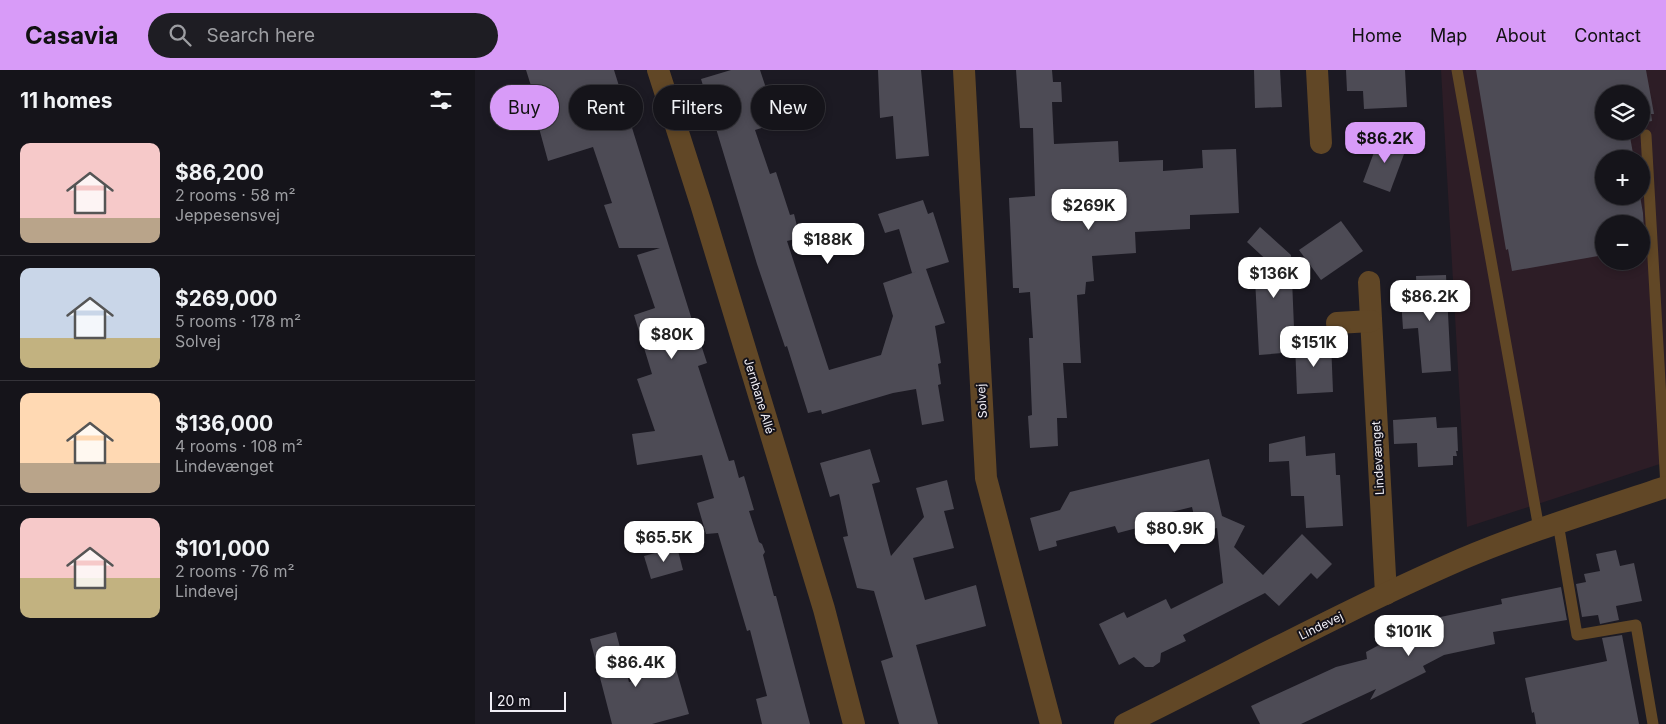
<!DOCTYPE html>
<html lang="en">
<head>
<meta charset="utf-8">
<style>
  :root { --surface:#15141a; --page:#1e1d23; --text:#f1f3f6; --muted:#9d9ea2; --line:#343339; --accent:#d89bf8 }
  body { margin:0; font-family:Inter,sans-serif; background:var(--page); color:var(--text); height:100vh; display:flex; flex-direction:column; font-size:19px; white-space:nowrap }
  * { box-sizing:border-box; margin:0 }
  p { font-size:16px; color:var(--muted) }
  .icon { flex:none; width:28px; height:28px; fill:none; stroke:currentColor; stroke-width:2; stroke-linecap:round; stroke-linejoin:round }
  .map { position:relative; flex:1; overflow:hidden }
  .panel { display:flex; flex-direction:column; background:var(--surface); width:475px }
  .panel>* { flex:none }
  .hud { position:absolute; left:15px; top:15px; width:475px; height:45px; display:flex; gap:10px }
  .fabs { position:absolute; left:1120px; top:15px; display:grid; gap:10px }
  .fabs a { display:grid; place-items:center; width:55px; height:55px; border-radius:50%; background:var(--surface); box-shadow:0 2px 8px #0003,0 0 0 1px var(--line); font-size:25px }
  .scale { position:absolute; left:15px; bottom:12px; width:76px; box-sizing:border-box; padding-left:5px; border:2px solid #f0eef5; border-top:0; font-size:14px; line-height:18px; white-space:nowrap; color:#f0eef5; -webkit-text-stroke:4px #131119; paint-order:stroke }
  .price { position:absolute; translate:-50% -42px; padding:0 11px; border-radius:10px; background:#fff; color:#222; font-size:16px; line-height:32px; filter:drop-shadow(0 1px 2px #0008) }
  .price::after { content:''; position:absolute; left:50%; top:30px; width:15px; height:11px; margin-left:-8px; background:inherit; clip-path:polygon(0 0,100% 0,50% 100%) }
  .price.selected { background:var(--accent); color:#111 }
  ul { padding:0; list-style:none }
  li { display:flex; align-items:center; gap:15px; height:125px; padding:0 20px }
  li+li { border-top:1px solid var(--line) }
  li span { display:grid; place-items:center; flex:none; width:140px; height:100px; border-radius:10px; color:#555 }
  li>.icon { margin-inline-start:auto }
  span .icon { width:60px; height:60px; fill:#fffc; stroke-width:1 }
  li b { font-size:21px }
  h2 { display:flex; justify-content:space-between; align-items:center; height:60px; padding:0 20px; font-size:21px }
  .chip { padding:0 18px; border-radius:22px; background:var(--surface); box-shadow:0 2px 8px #0003,0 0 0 1px var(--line); font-size:18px; line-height:45px }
  .chip.selected { background:var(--accent); color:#111 }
  header { display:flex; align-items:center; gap:30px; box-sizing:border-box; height:70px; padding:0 25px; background:var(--accent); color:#111 }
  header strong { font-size:24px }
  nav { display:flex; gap:28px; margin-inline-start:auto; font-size:18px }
  .search { width:350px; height:45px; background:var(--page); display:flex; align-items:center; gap:12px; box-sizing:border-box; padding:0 18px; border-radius:28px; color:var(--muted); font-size:19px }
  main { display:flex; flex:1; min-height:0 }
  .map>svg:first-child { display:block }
</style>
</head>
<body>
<header>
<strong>Casavia</strong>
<div class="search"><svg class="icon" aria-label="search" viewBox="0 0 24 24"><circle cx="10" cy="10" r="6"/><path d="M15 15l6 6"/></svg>Search here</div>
<nav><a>Home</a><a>Map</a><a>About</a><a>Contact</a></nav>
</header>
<main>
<section class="panel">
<h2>11 homes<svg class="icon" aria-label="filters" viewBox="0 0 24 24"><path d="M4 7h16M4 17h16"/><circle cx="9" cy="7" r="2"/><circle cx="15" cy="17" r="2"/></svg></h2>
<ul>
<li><span style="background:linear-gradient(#f6c9c9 75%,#b9a48a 0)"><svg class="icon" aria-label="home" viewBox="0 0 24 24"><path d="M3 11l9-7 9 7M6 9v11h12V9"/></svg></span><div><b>$86,200</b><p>2 rooms · 58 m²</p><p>Jeppesensvej</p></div></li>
<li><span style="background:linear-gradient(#c9d6e8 70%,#c2b280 0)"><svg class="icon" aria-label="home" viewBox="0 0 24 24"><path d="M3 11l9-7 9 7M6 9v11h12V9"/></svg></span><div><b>$269,000</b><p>5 rooms · 178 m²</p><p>Solvej</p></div></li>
<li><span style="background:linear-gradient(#ffd9b3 70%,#b9a48a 0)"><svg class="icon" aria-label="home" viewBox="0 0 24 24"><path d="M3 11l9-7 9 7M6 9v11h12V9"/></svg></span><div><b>$136,000</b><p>4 rooms · 108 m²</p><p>Lindevænget</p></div></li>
<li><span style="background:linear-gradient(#f6c9c9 60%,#c2b280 0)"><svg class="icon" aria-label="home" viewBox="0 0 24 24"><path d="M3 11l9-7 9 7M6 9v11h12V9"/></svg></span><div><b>$101,000</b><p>2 rooms · 76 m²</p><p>Lindevej</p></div></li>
</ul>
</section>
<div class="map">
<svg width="1191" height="654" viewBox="0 0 1191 654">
  <rect width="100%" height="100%" fill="#1c1a23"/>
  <path fill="#2d1d26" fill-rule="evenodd" d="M 966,0 L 1191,0 L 1191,392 L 992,457 ZM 1129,24 L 1166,24 L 1166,61 L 1129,61 ZM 1129,89 L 1166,89 L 1166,126 L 1129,126 ZM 1129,154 L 1166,154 L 1166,191 L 1129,191 Z"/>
  <g fill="#4d4b55">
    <polygon points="51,0 139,0 217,250 218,250 232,293 223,296 254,391 259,390 264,408 269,406 279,440 274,441 284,472 287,474 290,482 288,485 299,526 301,526 335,654 287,654 281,629 292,626 275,560 272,561 243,463 231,464 222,433 239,428 227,385 162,395 157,364 180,361 162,309 177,304 159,245 180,238 162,185 185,178 144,178 129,135 137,133 118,77 73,91 64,58 69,57"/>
    <polygon points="256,0 285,0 294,27 316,21 324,46 280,60 295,104 301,102 315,145 319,144 325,168 312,171 354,300 406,285 418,246 408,213 443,201 437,203 424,159 410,163 403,144 448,130 453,144 458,142 474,192 451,199 470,253 460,256 466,293 463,294 466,314 463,315 469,351 447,355 441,319 418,323 347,344 346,340 333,343 312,276 310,277 282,194 226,9"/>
    <polygon points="403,0 446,0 454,86 421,89 418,46 405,48"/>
    <polygon points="541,0 577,0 578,12 586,12 587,32 577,32 579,74 643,71 644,92 688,90 688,101 728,98 727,80 761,79 764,143 715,145 715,159 660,162 661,183 617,186 619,211 611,212 610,224 602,225 606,293 588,293 592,348 582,348 583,376 555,378 553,346 557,345 554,268 558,268 555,222 544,223 544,218 538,218 534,128 560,126 558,58 545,58"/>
    <polygon points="779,0 805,0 807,37 780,38"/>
    <polygon points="871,0 930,0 932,37 889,39 888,21 872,21"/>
    <polygon points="1001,0 1171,0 1179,44 1176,44 1177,51 1166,53 1166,24 1129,24 1129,61 1154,61 1159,89 1129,89 1129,126 1165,126 1168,143 1170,178 1166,179 1166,154 1129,154 1129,185 1037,201 1033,179 1031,180"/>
    <polygon points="905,66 932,76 915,122 888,112"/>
    <polygon points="866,151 888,181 846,210 824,180"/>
    <polygon points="785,157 816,185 820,282 784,285 780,209 811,208 772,172"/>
    <polygon points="971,205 976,301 947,303 943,258 928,259 926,229 942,228 941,206"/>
    <polygon points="856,272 858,322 822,324 820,274"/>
    <polygon points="961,347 962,358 982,357 983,381 981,381 982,386 978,386 978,395 943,397 942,373 919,374 918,350"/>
    <polygon points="830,366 831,386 860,383 861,405 865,405 868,456 831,458 829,426 816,426 814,391 794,392 794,374"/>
    <polygon points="395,379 405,412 397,414 416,486 449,447 441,418 472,410 479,439 469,441 479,478 438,488 450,530 501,515 511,556 441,575 463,654 424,654 406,591 418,587 399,521 382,518 368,467 373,466 364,424 355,427 345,393"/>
    <polygon points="734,389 747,446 770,456 759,477 788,505 827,464 857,494 842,509 836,503 804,536 790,523 708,565 711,571 686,583 685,592 678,597 670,597 659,587 644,595 624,554 649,542 652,548 691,529 696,539 748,513 742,458 723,463 717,437 680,446 681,453 643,463 640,456 581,471 582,476 564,481 555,448 585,440 595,422"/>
    <polygon points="202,477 208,500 176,509 169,486"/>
    <polygon points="1141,480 1145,496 1159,493 1167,531 1141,536 1144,550 1125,554 1123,545 1107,547 1101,514 1111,512 1109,504 1125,501 1121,484"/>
    <polygon points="1086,517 1092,550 1018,562 1020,574 969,585 948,596 951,602 895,630 901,619 826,654 785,654 776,636 861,597 892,589 891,582 921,566 921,557 933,561 956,549 1027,534 1026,529"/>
    <polygon points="141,562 154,612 201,599 214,644 177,654 137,654 115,569"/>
    <polygon points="1147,565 1164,654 1061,654 1059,642 1057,643 1050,608 1132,591 1127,568"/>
  </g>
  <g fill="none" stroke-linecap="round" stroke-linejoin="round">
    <g stroke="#614726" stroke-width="11">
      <polyline points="982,0 1064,459"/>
      <polyline points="1171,65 1191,417"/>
      <polyline points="1083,453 1102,565 1161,555 1178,654"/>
    </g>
    <g stroke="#614726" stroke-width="22">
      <polyline points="183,0 226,134 349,539 379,654"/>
      <polyline points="489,0 511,408 576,654"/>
      <polyline points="842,0 846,73"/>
      <polyline points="894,212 911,524"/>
      <polyline points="862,253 896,251"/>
      <path d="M 650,654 C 762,599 872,539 987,489 C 1053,461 1123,440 1191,417"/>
    </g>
  </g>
  <g text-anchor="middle" stroke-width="4" stroke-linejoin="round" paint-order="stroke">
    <g font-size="12" fill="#f0eef5" stroke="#131119">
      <text transform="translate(284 326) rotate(73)" y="4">Jernbane Allé</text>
      <text transform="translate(507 331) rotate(-93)" y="4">Solvej</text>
      <text transform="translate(903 388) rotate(-93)" y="4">Lindevænget</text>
      <text transform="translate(846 556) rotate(-26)" y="4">Lindevej</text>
    </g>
  </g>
</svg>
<div class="fabs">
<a><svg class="icon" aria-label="layers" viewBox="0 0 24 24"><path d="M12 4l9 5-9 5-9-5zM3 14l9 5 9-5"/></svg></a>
<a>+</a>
<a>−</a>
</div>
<div class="scale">20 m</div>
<b class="price selected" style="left:910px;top:94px">$86.2K</b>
<b class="price" style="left:614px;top:161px">$269K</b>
<b class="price" style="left:353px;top:195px">$188K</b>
<b class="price" style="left:799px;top:229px">$136K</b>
<b class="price" style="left:955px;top:252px">$86.2K</b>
<b class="price" style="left:197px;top:290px">$80K</b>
<b class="price" style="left:839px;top:298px">$151K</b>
<b class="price" style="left:700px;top:484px">$80.9K</b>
<b class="price" style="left:189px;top:493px">$65.5K</b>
<b class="price" style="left:934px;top:587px">$101K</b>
<b class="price" style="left:161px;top:618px">$86.4K</b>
<div class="hud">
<a class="chip selected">Buy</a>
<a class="chip">Rent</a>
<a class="chip">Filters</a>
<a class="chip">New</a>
</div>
</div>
</main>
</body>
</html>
